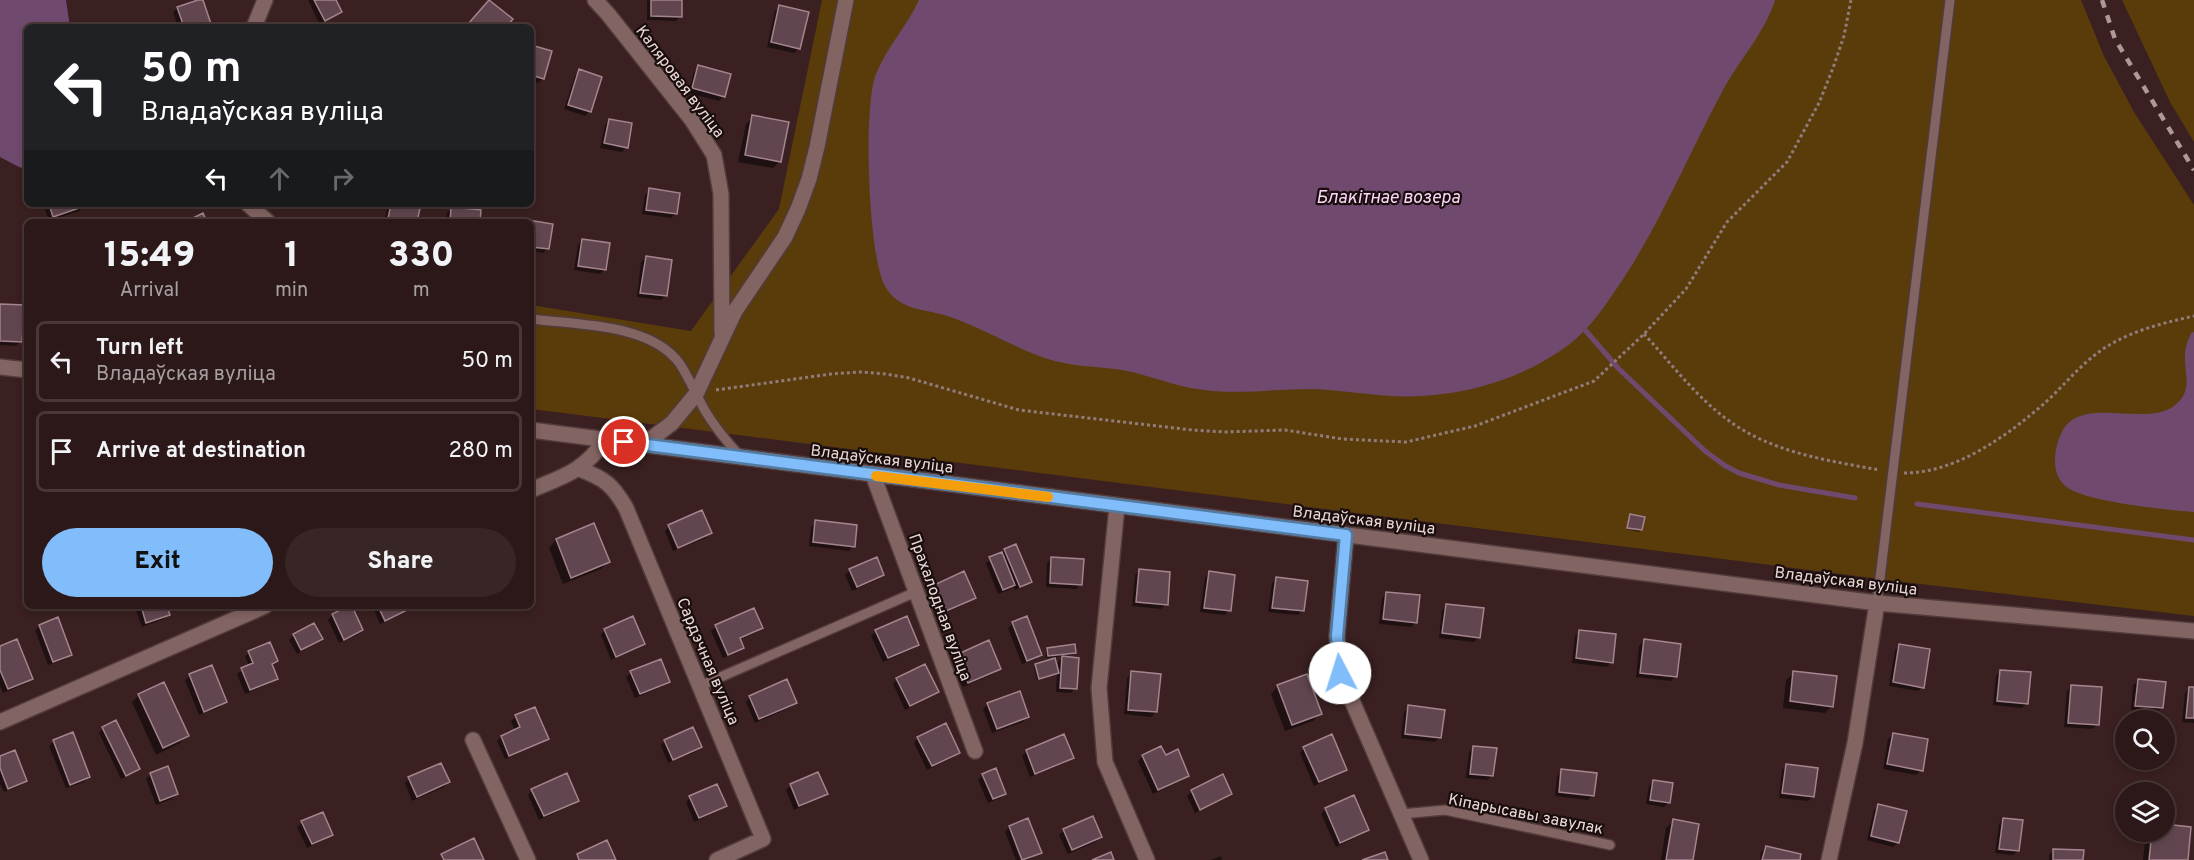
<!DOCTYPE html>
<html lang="en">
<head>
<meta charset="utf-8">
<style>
	:root { --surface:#2c1818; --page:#382525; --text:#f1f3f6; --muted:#a6a0a2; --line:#483737; --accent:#80bdfa }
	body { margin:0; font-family:Overpass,sans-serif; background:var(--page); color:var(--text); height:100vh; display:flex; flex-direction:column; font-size:22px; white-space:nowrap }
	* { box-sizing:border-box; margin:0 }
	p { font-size:20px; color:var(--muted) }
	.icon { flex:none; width:33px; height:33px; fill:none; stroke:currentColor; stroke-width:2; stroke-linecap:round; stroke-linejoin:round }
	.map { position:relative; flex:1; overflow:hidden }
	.details { position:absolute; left:24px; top:219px; width:510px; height:390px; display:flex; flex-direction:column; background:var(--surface); border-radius:9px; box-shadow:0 3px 9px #0003,0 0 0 2px var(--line) }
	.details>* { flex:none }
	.guide { position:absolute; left:24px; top:24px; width:510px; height:183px; border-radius:9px; box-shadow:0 3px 9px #0003,0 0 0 2px var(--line); background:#202124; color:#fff; overflow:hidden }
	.buttons { position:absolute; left:2115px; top:710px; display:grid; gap:12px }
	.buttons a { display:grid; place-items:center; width:60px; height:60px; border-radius:50%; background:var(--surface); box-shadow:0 3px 9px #0003,0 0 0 2px var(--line); font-size:30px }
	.pin { position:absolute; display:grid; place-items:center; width:51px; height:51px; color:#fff; margin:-26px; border:3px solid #fff; border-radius:50%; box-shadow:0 2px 6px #0007 }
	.me { position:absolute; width:66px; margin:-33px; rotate:355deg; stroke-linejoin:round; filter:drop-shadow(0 0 4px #0008) }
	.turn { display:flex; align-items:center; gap:21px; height:126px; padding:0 18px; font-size:27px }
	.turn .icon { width:78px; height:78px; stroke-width:2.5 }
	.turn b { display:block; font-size:42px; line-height:51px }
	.lanes { display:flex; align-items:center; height:57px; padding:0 18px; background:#0003; justify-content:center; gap:30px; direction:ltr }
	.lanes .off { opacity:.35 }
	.eta { display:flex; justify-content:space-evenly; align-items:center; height:102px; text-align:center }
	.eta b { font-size:36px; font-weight:800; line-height:42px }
	.action { display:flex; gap:12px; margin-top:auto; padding:12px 18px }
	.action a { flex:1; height:69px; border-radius:36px; background:var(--accent); color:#111; font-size:24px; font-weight:800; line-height:69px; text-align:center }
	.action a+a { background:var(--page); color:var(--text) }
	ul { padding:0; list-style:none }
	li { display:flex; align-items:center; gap:18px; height:81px; margin:0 12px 9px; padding:0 6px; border:3px solid var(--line); border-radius:9px }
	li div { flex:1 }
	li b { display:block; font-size:22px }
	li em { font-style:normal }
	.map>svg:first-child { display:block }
	.green { fill:#5a3c0b }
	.water { fill:#70496e }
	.shadow { fill:#0007 }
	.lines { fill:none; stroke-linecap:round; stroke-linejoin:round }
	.stream { stroke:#70496e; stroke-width:5 }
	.building { fill:#61464f; stroke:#a3848f; stroke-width:1.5 }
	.lane-casing { stroke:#513b3b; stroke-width:12 }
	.street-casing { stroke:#513b3b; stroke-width:18 }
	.path { stroke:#927c7b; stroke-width:3; stroke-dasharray:3 3; stroke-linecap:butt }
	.lane { stroke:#826462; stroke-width:9 }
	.street { stroke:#826462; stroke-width:15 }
	.rail { stroke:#ae9998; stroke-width:4.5; stroke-dasharray:8 8; stroke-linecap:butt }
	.route-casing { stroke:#537ba2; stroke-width:15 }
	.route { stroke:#80bdfa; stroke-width:10 }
	.slow { stroke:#f59e0b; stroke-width:10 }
	.labels { text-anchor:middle; stroke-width:4.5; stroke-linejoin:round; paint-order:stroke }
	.street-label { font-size:16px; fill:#ebd9d8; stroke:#190e0d }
	.water-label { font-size:18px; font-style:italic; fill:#fdd6fa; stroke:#190e0d }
</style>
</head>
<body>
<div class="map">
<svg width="2194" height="860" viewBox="0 0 2194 860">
	<rect width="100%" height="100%" fill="#3a2020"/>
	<path class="green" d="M822,0H2081L2104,56L2134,112L2194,205V616L1912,583L531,409V305L691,331L779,209Z
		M2122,0H2194V142L2170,102Z"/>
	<path class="water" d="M0,0H66L70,27H27V169L19,167L0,157Z
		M919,0H1775C1764,35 1738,61 1722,92C1687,157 1659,227 1617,288C1601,312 1585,335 1560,351C1511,384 1450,399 1391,396C1365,394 1338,390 1312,389C1271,389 1232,396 1191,388C1168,384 1146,374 1122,370C1097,366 1070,367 1045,358C1013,347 984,329 953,318C928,308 900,313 885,286C868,256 863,106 876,74C887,47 907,26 919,0Z
		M2194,332V512C2167,510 2089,502 2068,488C2059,482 2055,472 2055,461C2055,452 2057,442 2061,434C2078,393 2144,428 2174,406C2194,391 2184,374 2185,355C2185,347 2188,341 2191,333Z"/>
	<path class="shadow" d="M308,0H336L341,12L320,25Z
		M647,0H681L680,16L676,21L647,20Z
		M780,7L799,48L794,53L767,47L775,11Z
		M178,8L210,27H178L173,12Z
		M531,47L543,78L538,83L531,81Z
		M699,67L729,76L723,97L719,101L688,93L694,72Z
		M579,71L590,111L585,116L564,109L575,76Z
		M753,117L780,161L773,168L738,162L746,124Z
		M609,120L626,147L622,152L600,148L605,125Z
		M649,190L676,213L671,218L642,214L645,195Z
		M52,204H83L84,206L79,211L49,221L45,210Z
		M388,204H419L415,222H384Z
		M452,208L478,222H446L447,213Z
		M531,222L548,248L543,253L531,251Z
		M582,240L605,269L600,274L574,270L578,245Z
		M646,258L666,296L661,300L637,297L641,262Z
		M0,305L21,341L16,346L0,345Z
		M1630,516L1641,530L1639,532L1626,529Z
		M816,522L853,546L849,551L809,546L811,527Z
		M593,525L608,562L601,569L563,584L549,548L556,540Z
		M669,526L710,533L706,538L673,551L665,531Z
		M1005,550L1030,581L1025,586L1015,590L1013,586L1009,590L998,594L986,563Z
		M1052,559L1081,584L1076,589L1046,587L1047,563Z
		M850,570L883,575L878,579L852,591L845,575Z
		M1140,570L1166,604L1161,609L1132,606L1135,575Z
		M1209,573L1229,610L1225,615L1200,612L1205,578Z
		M1277,579L1302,611L1298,615L1268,612L1272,583Z
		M935,586L974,598L969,602L941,615L930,591Z
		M1387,593L1415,623L1411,627L1379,624L1382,598Z
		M137,606H165L168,615L164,619L142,627L135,607Z
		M350,606L362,630L357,635L339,643L328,620L332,615Z
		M372,606H406L407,609L403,613L380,624Z
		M1447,606L1479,637L1474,642L1439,638L1442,610Z
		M754,610L761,628L757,632L739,640L742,648L737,652L723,658L711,631L716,627Z
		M1013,623L1040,654L1036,659L1022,664L1008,628Z
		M40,626L71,654L66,659L48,665L35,630Z
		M605,630L644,643L639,648L611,660L601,635Z
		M876,631L917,644L913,649L883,662L871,636Z
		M1580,632L1611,662L1607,667L1572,663L1575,636Z
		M294,635L321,639L297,654L289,640Z
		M1644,641L1675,677L1671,681L1636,677L1639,646Z
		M1899,646L1922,687L1918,691L1889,686L1895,650Z
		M0,648L31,678L27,683L3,693L0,685Z
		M1048,649L1075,653L1073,655L1046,658V651Z
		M249,652L276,661L271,666L276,678L271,683L245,694L237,674L249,666L245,657Z
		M957,656L999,668L995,673L963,687L952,661Z
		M1062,658L1075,688L1071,693L1056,692L1057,674L1037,680L1034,667L1036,665L1057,671L1058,663Z
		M211,667L225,702L220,707L199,715L185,680L190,676Z
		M2001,671L2027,703L2022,708L1993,705L1996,676Z
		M631,673L668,681L663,686L635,698L626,677Z
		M1132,673L1156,712L1151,717L1124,714L1127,678Z
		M1794,673L1832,706L1825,713L1783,708L1786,680Z
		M897,679L937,692L932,696L905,710L893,684Z
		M2138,681L2162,708L2157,712L2131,710L2133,685Z
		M1278,686L1320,714L1313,721L1285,731L1271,694Z
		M2072,686L2097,725L2092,729L2064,727L2067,691Z
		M2189,689H2194V723L2182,722L2185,693Z
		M139,695L187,736L180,743L156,755L132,702Z
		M750,697L796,702L791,707L755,723L746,702Z
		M988,704L1027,717L1023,722L992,733L983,709Z
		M1409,707L1440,737L1435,742L1401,738L1404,712Z
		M516,717L547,738L542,743L505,759L497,741L501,737L515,731L511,721Z
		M103,728L138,769L134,773L121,779L99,733Z
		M1893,735L1921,770L1916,775L1883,769L1888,739Z
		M1063,736L1072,757L1067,762L1030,777L1022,756L1026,752Z
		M918,738L958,752L954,757L927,770L914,743Z
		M54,741L88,777L84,782L66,788L49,746Z
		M665,741L700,747L695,752L668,763L661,745Z
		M1474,747L1492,776L1487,780L1466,778L1469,752Z
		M1304,748L1345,770L1340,774L1314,786L1300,753Z
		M1143,756L1165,757L1188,776L1183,780L1153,794L1138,761Z
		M0,758L25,781L21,785L4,792L0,784Z
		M1787,765L1813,797L1808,801L1779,798L1782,770Z
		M1562,771L1593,795L1588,800L1555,796L1557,776Z
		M151,774L177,794L172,799L156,805L146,779Z
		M817,774L826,793L821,798L794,810L786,790L791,786Z
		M983,775L1005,793L1000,798L988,803L978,780Z
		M1222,776L1231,793L1226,798L1195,813L1187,796L1191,792Z
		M409,779L448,782L444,787L412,801L405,783Z
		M1653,782L1669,802L1664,807L1646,804L1649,786Z
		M532,790L577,800L573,805L539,820L528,795Z
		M690,798L725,806L720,810L694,822L686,802Z
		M1879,806L1898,842L1893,847L1867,840L1874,810Z
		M1326,809L1368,830L1363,834L1336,847L1321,814Z
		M2003,819L2018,851L2013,855L1995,853L1999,824Z
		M1027,820L1040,853L1028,860H1016L1005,832L1009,827Z
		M1673,821L1692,860H1661L1666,828Z
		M302,823L331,834L326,839L307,848L297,827Z
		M1064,830L1100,837L1096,842L1068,854L1059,835Z
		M2164,831L2186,860H2143L2146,832Z
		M1766,848L1798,860H1760L1761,852Z
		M2054,850L2082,860H2049V855Z
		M1221,856L1222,860H1211Z"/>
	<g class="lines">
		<path class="stream" d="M1586,331L1618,368L1705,451L1724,465L1739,473L1779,485L1855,498
			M1917,504L2194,540"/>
	</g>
	<path class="building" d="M198,0H203L212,27H184L177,7Z
		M314,0H336L342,12L325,21Z
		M489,0L513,19L506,27H471L468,24Z
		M651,0H682V17L651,16Z
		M779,5L809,12L800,49L771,42Z
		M531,45L552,51L544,79L531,75Z
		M698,65L731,74L725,97L692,88Z
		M579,69L602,77L591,112L568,105Z
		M752,115L789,122L781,162L745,155Z
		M609,119L632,123L628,148L604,143Z
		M649,188L680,193L677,214L646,210Z
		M49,204H84L85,206L53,217Z
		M391,204H421L417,222L388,218Z
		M451,207L481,210L480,222H450Z
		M203,213L207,222H185Z
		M522,219L553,224L549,249L531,247V222H522Z
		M582,239L610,243L606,270L578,266Z
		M646,256L672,260L667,296L640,293Z
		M0,304L25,305L22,342L0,341Z
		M702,510L712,533L678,548L668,525Z
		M1630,514L1645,517L1642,530L1627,528Z
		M815,520L857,525L855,547L813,542Z
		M594,523L610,562L571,578L556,539Z
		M1016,544L1032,582L1020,587L1004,549Z
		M1002,552L1015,585L1003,590L989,557Z
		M877,557L884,575L857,587L849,569Z
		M1051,557L1084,559L1082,585L1050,583Z
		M1139,569L1170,572L1168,605L1136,602Z
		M964,571L976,598L946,611L934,585Z
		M1209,571L1235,575L1231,611L1204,608Z
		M1276,577L1308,581L1304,611L1272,608Z
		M1386,592L1420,595L1417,623L1383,619Z
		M1446,604L1484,608L1480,638L1442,633Z
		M141,606H167L170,615L146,623Z
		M348,606H352L363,630L344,640L332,614Z
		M378,606H408L409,609L385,621Z
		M754,608L763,628L740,638L744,648L728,655L715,625Z
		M633,616L645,644L616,657L604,629Z
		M907,616L919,645L888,658L875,630Z
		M1027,616L1042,655L1027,661L1012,622Z
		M58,617L72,655L53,662L39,625Z
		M314,623L323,639L301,650L293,634Z
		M1579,630L1616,634L1613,663L1576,658Z
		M17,639L33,679L8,689L0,670V646Z
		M1644,639L1681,644L1677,677L1640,673Z
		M989,640L1001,669L968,683L956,655Z
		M270,642L278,661L272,664L278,679L250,690L241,668L253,663L248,651Z
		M1075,644L1076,653L1048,656L1047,648Z
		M1899,644L1930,649L1924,688L1893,682Z
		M1062,656L1079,658L1077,689L1060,688Z
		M1055,658L1059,673L1039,679L1035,664Z
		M661,659L670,682L640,694L630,671Z
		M925,664L939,692L910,706L896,678Z
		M212,665L227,702L204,712L189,674Z
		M2000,670L2031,672L2028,704L1997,701Z
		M1131,671L1161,674L1157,712L1128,710Z
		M1793,671L1837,676L1833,707L1790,701Z
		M1307,674L1322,714L1292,725L1277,685Z
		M787,679L797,703L759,719L749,696Z
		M2138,679L2166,682L2163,708L2135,706Z
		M164,682L189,736L163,748L138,694Z
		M2071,685L2102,687L2099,725L2068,723Z
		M2189,687H2194V718H2186Z
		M1020,691L1029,717L997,729L987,703Z
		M1408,705L1445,710L1441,738L1405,734Z
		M535,707L549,739L509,756L501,736L520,727L515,715Z
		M116,720L140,769L126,776L102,727Z
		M946,723L960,753L932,766L917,737Z
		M693,727L702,747L673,760L664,740Z
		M73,732L90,777L70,785L53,740Z
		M1893,733L1928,739L1923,771L1887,764Z
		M1064,734L1074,758L1035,774L1026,750Z
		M1332,734L1347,770L1319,782L1303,747Z
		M1161,746L1166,755L1178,749L1189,776L1158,790L1142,755Z
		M1473,746L1497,748L1493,776L1470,774Z
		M15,750L27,781L8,789L0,768V756Z
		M441,763L450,782L417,797L408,777Z
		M1786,764L1818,768L1814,797L1782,793Z
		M168,766L178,794L160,801L150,773Z
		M996,768L1006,794L993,799L982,774Z
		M1561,769L1597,773L1594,796L1559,792Z
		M818,772L828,794L799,806L790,784Z
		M567,773L579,801L544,816L531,789Z
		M1223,774L1232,794L1200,810L1191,790Z
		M1653,780L1673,783L1670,803L1650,800Z
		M717,784L727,806L699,818L689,796Z
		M1354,795L1369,830L1340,843L1325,808Z
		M1878,804L1907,811L1899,843L1871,836Z
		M323,812L333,835L312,844L301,821Z
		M1093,816L1102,837L1072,850L1063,829Z
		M1028,818L1042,853L1022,860L1009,826Z
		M2003,818L2023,820L2019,851L1999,849Z
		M1673,819L1699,824L1693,860H1666Z
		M2164,824L2191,827L2188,860H2149L2152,831H2164Z
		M474,838L484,860H444L441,854Z
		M607,840L616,860H579L577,854Z
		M1766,846L1801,854L1800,860H1762Z
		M2053,849L2084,850L2083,860H2053Z
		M1111,852L1114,860H1092Z
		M1385,852L1388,860H1362Z"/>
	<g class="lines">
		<defs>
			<path id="lane" d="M531,319C577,325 651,323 680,364C689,378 696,394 704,409C714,426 726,441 740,456
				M1877,603L1950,0
				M700,686L918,591
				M1401,814L1445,810L1610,845"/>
			<path id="street" d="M595,0L608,14L692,120L714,155L721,194L722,333
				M254,27L265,0
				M248,204L268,222
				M0,367L27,370
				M531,430L1877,603L2194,631
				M643,445L672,423L696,394L735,311L785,237L798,209L809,179L817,147L846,0
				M579,469C604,478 613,485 626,508L763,839L717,860
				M873,475L975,751
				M531,490C564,476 584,471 605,440
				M1117,506L1099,688L1105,762L1147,860
				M1346,535L1337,636L1340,673L1421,860
				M0,722L265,606
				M473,740L528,860
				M1829,860L1855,743L1877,603"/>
		</defs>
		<use href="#lane" class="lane-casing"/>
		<use href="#street" class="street-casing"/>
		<path class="path" d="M1644,334C1671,363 1696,397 1728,420C1770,452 1829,461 1880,470
			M716,390L831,374L860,372L886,374L909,378L1019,410L1192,430L1225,432L1285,430L1342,439L1406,442L1475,426L1594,381L1644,334L1686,289L1727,222L1787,162L1819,103L1833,68L1844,36L1851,0
			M1904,473C1957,473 2008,435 2046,402C2063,386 2078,368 2096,354C2125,332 2159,324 2194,316"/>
		<use href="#lane" class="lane"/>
		<use href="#street" class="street"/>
		<path class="rail" d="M2102,0L2115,39L2194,170"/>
	</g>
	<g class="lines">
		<defs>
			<path id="route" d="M624,442L1346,535L1337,636L1340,673"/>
		</defs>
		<use href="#route" class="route-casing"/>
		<use href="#route" class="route"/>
		<path class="slow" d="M876,476L1048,497"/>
	</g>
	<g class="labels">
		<g class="street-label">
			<text transform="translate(681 81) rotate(53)" y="6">Каляровая вуліца</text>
			<text transform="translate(882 458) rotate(7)" y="6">Владаўская вуліца</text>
			<text transform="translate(1364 519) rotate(7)" y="6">Владаўская вуліца</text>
			<text transform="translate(1846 580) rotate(7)" y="6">Владаўская вуліца</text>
			<text transform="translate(941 607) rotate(70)" y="6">Прахалодная вуліца</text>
			<text transform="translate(709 661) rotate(67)" y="6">Сардэчная вуліца</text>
			<text transform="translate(1526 813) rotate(11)" y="6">Кіпарысавы завулак</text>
		</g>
		<g class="water-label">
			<text x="1388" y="203">Блакітнае возера</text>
		</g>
	</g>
</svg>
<div class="buttons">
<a><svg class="icon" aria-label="search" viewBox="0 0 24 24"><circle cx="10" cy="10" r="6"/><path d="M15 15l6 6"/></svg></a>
<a><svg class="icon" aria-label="layers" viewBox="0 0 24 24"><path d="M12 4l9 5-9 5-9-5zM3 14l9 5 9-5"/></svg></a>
</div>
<div class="pin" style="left:624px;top:442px;background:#d93025"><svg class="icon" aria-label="arrive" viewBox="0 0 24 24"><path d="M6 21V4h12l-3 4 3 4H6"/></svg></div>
<svg class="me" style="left:1340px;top:673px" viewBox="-20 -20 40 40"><circle r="19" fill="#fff"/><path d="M0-13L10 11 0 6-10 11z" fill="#80bdfa"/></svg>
<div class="guide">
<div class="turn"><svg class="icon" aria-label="left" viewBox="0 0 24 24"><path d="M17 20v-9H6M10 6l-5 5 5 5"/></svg><div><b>50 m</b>Владаўская вуліца</div></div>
<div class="lanes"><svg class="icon" aria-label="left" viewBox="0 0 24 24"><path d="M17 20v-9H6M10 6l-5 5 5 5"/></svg><svg class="icon off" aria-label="ahead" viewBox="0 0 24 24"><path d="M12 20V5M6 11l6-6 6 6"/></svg><svg class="icon off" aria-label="right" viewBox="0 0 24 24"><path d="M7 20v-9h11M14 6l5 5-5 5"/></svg></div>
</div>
<section class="details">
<div class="eta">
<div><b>15:49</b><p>Arrival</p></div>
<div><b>1</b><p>min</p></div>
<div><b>330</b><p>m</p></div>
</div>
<ul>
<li><svg class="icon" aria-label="left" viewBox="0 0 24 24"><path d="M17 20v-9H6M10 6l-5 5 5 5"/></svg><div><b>Turn left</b><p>Владаўская вуліца</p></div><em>50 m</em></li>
<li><svg class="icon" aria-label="arrive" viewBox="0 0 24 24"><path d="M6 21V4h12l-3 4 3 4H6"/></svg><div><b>Arrive at destination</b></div><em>280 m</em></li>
</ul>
<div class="action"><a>Exit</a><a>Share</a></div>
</section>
</div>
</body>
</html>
